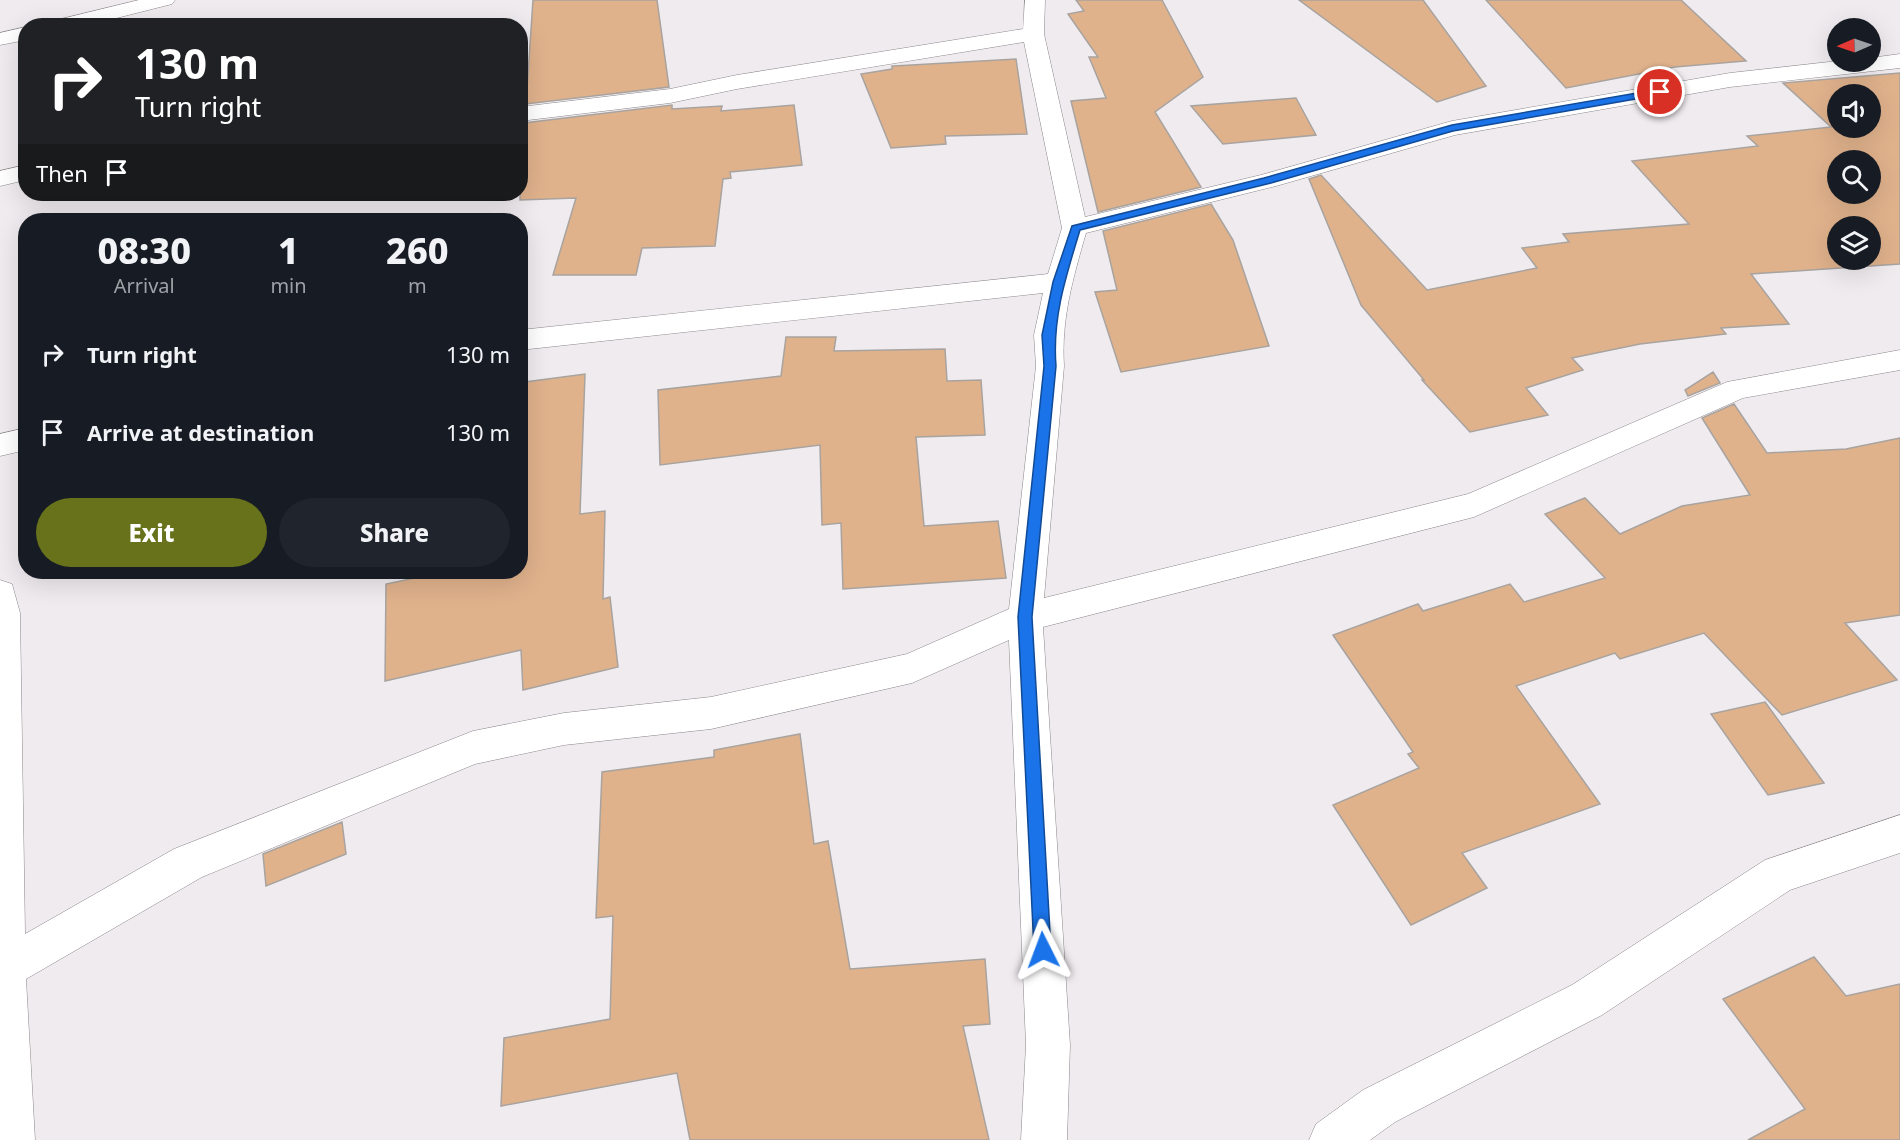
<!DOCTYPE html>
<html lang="en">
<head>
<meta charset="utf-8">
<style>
	:root { --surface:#171b24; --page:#20242c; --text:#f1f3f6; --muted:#9ea1a6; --accent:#67721b }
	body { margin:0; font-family:"Noto Sans",sans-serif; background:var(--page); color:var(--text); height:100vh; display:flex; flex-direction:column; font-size:22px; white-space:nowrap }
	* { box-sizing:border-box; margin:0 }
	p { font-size:20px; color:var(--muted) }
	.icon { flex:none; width:33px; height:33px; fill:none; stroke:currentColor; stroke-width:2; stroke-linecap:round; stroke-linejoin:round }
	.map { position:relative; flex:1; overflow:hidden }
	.side { position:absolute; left:18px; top:213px; width:510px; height:366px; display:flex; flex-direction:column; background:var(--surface); border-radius:24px; box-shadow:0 6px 24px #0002 }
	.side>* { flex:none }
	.top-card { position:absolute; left:18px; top:18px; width:510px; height:183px; border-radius:24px; box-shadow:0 6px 24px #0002; background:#202124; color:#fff; overflow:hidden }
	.needle { width:39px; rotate:268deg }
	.buttons { position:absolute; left:1827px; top:18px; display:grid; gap:12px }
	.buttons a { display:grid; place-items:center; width:54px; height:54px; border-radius:50%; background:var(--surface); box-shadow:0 6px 24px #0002; font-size:30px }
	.pin { position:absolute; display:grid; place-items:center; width:51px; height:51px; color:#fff; margin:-26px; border:3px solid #fff; border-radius:50%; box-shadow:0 2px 6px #0007 }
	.me { position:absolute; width:66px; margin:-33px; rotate:357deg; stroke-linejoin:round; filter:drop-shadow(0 0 4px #0008) }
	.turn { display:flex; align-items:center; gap:21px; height:126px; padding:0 18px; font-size:27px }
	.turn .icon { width:78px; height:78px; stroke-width:2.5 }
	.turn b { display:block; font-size:42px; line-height:51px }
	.then { display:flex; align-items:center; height:57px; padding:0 18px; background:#0003; gap:12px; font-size:22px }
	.eta { display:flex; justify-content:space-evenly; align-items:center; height:102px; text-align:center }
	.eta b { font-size:36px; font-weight:800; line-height:42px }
	.cta { display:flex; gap:12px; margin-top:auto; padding:12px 18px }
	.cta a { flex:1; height:69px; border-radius:36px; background:var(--accent); color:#fff; font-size:24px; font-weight:800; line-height:69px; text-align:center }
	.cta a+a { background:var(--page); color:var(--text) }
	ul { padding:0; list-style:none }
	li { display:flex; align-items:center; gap:18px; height:78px; padding:0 18px }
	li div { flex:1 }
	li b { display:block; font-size:22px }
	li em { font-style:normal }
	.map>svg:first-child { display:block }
	.building { fill:#e0b28c; stroke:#a8a39f; stroke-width:1.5; fill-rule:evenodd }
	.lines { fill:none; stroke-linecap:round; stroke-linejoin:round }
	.minor-casing { stroke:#8a868a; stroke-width:1 }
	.minor { fill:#fff; fill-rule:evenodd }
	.route { fill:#1a73e8; stroke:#114b97; stroke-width:1.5 }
</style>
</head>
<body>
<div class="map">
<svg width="1900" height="1140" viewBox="0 0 1900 1140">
	<rect width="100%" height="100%" fill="#f0ebef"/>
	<path class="building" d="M533,0H657L669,87L526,104Z
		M1076,0H1162L1203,77L1155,112L1201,187L1098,212L1071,101L1106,98L1089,57H1098L1068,14L1084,11Z
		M1299,0H1423L1486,86L1437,102Z
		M1486,0H1681L1746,61L1675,67L1566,88Z
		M1016,59L1027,134L945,136L946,144L891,148L861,74L892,69V66H894Z
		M1900,73V264L1751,274L1789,324L1721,328L1726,334L1640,344L1572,358L1583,370L1526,388L1548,415L1470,432L1422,380H1424L1361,305L1309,179L1321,175L1427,290L1537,268L1522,248L1569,242L1563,234L1689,224L1632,161L1758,146L1747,136L1831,127L1783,83ZM1838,94H1870V128H1838ZM1838,160H1870V194H1838ZM1838,226H1870V260H1838Z
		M1296,98L1316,135L1223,144L1191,106Z
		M672,105V109L722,106L721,111L794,105L802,165L730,172L731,178L723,179L715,246L642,248L636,275H553L576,198L520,200V139H523L524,123Z
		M1211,204L1233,240L1269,346L1121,372L1095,292L1117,290L1103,231Z
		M786,337H836L834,351L945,349L947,381L981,380L985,435L916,437L924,526L998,521L1006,578L843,589L841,523L822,525L820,445L660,465L658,390L781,376Z
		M1713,372L1720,383L1688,396L1685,390Z
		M585,374L580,514L605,511L603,599L610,597L618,667L523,690L521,650L385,681L386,584L443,572H520V406L523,405L525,382Z
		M1734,404L1767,453L1846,449L1900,438V615L1845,623L1897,680L1782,715L1704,633L1620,659L1615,653L1516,686L1600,804L1462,853L1487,888L1411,925L1333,805L1419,768L1408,754L1413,752L1333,635L1418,604L1423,611L1510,584L1524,602L1605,578L1545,514L1585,498L1620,534L1682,506L1750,495L1702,418Z
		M1765,702L1824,783L1768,795L1711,714Z
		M800,734L814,844L828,841L850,969L985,959L990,1024L963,1026L989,1140H690L677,1073L501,1106L504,1038L610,1019L613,916L596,918L602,772L714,757V750Z
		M342,822L346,854L266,886L263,854Z
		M1814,957L1846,996L1900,984V1140H1748L1805,1109L1723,999Z"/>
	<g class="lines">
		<defs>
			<path id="minor" d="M139,0H175L172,4L85,26H46L49,22Z
				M1025,0H1045L1044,34L1085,217L1261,175L1452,121L1730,73L1838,61L1870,62V58L1900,54V68L1730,87L1455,135L1276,186L1086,233C1073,278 1061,319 1064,366L1044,598L1468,494L1727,382L1900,350V370L1743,398L1474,517L1043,627L1070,1045L1067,1140H1021L1026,1045L1009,640L912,683L711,729L564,745L475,764L202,877L26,979L35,1140H0V580L12,584L20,613L25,934L174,849L473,731L564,713L711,697L907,654L1009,609L1036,366L1034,335L1043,293L520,350V330L1048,274L1062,228L1024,42L737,89L670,103L520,121V107L670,89L737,75L1023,29Z
				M26,27V40L0,45V33Z
				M26,165V180L0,186V171Z
				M26,428V450L0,456V434Z
				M1900,815V853L1790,890L1602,1015L1395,1122L1370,1140H1309L1316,1124L1363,1090L1572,985L1765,860Z"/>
		</defs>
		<use href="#minor" class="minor-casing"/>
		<use href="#minor" class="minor"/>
	</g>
	<path class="route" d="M1660,89L1665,92L1664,94L1453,131L1271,183L1080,230C1066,276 1052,318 1056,366L1032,617L1051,950L1049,956L1043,958L1037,956L1034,950L1018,617L1044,366L1042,335L1053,282L1072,226L1264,178L1452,125Z"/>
</svg>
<div class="buttons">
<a><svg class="needle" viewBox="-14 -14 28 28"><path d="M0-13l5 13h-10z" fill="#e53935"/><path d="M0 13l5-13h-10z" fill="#9ea1a6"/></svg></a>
<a><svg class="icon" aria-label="sound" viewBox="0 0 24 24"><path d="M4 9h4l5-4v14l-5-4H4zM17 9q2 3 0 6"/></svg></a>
<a><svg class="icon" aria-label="search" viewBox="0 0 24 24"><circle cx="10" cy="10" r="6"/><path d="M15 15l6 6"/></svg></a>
<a><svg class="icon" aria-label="layers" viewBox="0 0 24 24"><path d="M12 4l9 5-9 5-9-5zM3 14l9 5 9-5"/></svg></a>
</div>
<div class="pin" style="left:1660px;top:92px;background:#d93025"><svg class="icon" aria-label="arrive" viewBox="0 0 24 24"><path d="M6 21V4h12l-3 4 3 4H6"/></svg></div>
<svg class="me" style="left:1043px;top:950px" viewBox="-20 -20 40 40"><path d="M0-17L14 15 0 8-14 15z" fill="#1a73e8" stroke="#fff" stroke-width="4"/></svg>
<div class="top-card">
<div class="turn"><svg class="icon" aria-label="right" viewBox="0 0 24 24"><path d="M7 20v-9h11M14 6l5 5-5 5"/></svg><div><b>130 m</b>Turn right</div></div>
<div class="then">Then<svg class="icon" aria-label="arrive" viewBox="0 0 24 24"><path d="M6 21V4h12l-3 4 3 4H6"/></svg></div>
</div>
<section class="side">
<div class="eta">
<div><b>08:30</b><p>Arrival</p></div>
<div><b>1</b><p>min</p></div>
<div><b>260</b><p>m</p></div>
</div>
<ul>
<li><svg class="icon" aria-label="right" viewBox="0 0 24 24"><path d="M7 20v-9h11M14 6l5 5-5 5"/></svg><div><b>Turn right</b></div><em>130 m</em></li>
<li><svg class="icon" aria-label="arrive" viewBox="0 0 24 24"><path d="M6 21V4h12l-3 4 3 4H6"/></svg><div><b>Arrive at destination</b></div><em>130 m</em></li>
</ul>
<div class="cta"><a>Exit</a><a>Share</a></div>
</section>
</div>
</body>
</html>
